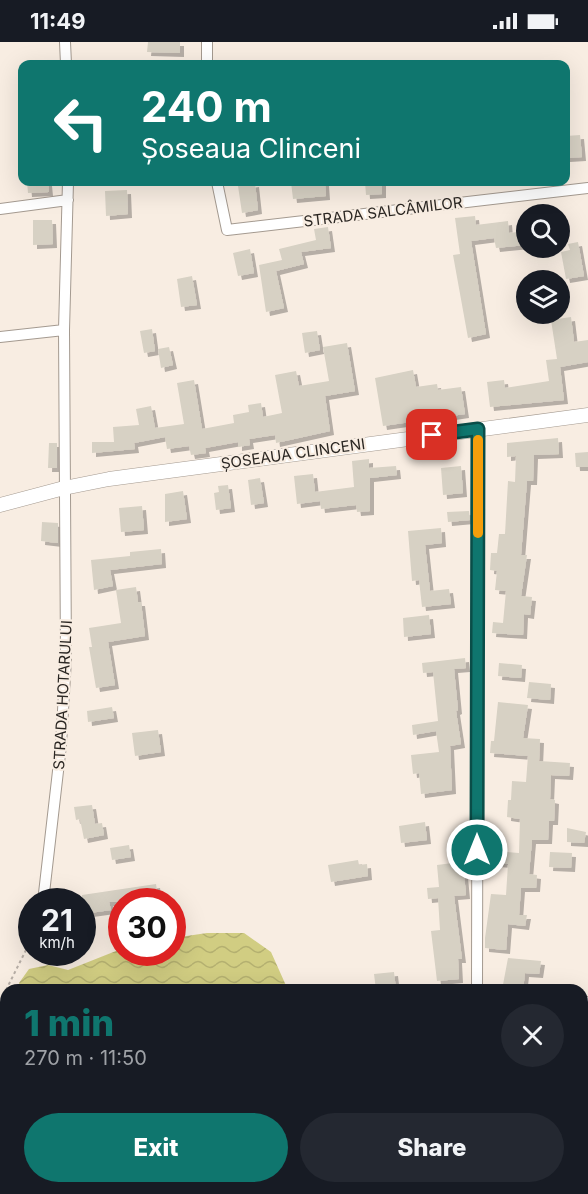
<!DOCTYPE html>
<html lang="en">
<head>
<meta charset="utf-8">
<style>
	:root { --surface:#171b24; --page:#242831; --text:#f1f3f6; --muted:#9ea1a6; --accent:#0f766e }
	body { margin:0; font-family:Inter,sans-serif; background:var(--page); color:var(--text); height:100vh; display:flex; flex-direction:column; font-size:22px; white-space:nowrap }
	* { box-sizing:border-box; margin:0 }
	p { font-size:20px; color:var(--muted) }
	.icon { flex:none; width:33px; height:33px; fill:none; stroke:currentColor; stroke-width:2; stroke-linecap:round; stroke-linejoin:round }
	.map { position:relative; flex:1; overflow:hidden }
	.details { position:absolute; left:0px; top:942px; width:588px; height:210px; display:flex; flex-direction:column; background:var(--surface); border-radius:18px 18px 0 0; box-shadow:0 6px 24px #0002 }
	.details>* { flex:none }
	.hud { position:absolute; left:18px; top:18px; width:552px; height:126px; border-radius:12px; box-shadow:0 6px 24px #0002; background:#0f766e; color:#fff; overflow:hidden }
	.buttons { position:absolute; left:516px; top:162px; display:grid; gap:12px }
	.buttons a { display:grid; place-items:center; width:54px; height:54px; border-radius:50%; background:var(--surface); box-shadow:0 6px 24px #0002; font-size:30px }
	.speed { position:absolute; left:18px; top:846px; display:flex; gap:12px; font-size:30px; font-weight:700; text-align:center }
	.speed>* { display:grid; place-content:center; width:78px; height:78px; border-radius:50%; background:var(--surface); box-shadow:0 6px 24px #0002; line-height:1 }
	.speed small { font-size:15px; font-weight:400 }
	.speed .limit { border:9px solid #d22; background:#fff; color:#111 }
	.pin { position:absolute; display:grid; place-items:center; width:51px; height:51px; color:#fff; margin:-26px; border-radius:12px; box-shadow:0 3px 9px #0006 }
	.me { position:absolute; width:66px; margin:-33px; rotate:0deg; stroke-linejoin:round; filter:drop-shadow(0 0 4px #0008) }
	.turn { display:flex; align-items:center; gap:21px; height:126px; padding:0 24px; font-size:27px }
	.turn .icon { width:78px; height:78px; stroke-width:2.5 }
	.turn b { display:block; font-size:42px; line-height:51px }
	.round { display:grid; place-items:center; flex:none; width:63px; height:63px; border-radius:32px; background:var(--page) }
	.head { display:flex; align-items:center; justify-content:space-between; height:102px; padding:0 24px }
	h1 { font-size:36px; font-weight:800; line-height:45px; color:var(--accent) }
	.primary-button { display:flex; gap:12px; margin-top:auto; padding:12px 24px }
	.primary-button a { flex:1; height:69px; border-radius:36px; background:var(--accent); color:#fff; font-size:24px; font-weight:800; line-height:69px; text-align:center }
	.primary-button a+a { background:var(--page); color:var(--text) }
	.status { display:flex; justify-content:space-between; align-items:center; height:42px; padding:0 30px; background:var(--surface); direction:ltr }
	.status svg { height:16px; fill:currentColor }
	.map>svg:first-child { display:block }
	.water { fill:url(#water-waves) }
	.building { fill:#d7d1c4; filter:url(#shadow) }
	.lines { fill:none; stroke-linecap:round; stroke-linejoin:round }
	.minor-casing { stroke:#a49a90; stroke-width:12 }
	.secondary-casing { stroke:#a49a90; stroke-width:15 }
	.path { stroke:#b7aea6; stroke-width:2; stroke-dasharray:3 3; stroke-linecap:butt }
	.minor { stroke:#fff; stroke-width:10 }
	.secondary { stroke:#fff; stroke-width:14 }
	.route-casing { stroke:#0a4d48; stroke-width:15 }
	.route { stroke:#0f766e; stroke-width:10 }
	.slow { stroke:#f59e0b; stroke-width:10 }
	.labels { text-anchor:middle; stroke-width:4.5; stroke-linejoin:round; paint-order:stroke }
	.street-label { font-size:15px; fill:#2b2723; stroke:#f8ede2 }
</style>
</head>
<body>
<div class="status"><b>11:49</b><svg viewBox="0 0 49 12"><path d="M0 12V9h3v3zM5 12V6h3v6zM10 12V3h3v9zM15 12V0h3v12zM26 1h20v11H26zM47 4h2v5h-2z"/></svg></div>
<div class="map">
<svg width="588" height="1152" viewBox="0 0 588 1152">
	<defs>
		<pattern id="water-waves" width="16" height="10" patternUnits="userSpaceOnUse" patternTransform="scale(1.5)"><rect width="16" height="10" fill="#d1cd82"/><path d="M0 5q4-4 8 0t8 0" fill="none" stroke="#b4b070"/></pattern>
		<filter id="shadow"><feDropShadow dx="4" dy="4" stdDeviation="0" flood-color="#0004"/></filter>
	</defs>
	<rect width="100%" height="100%" fill="#f8ede2"/>
	<path class="water" d="M207,891H244L271,910L288,948H21L19,941L29,927L48,923L68,928L121,907L122,910H172L173,896Z
		M45,1146H351L350,1152H45Z"/>
	<path class="building" d="M148,0H180V11L147,10Z
		M580,93L582,115L566,116V94Z
		M27,140H48L49,150L28,151Z
		M291,140H325L326,154L293,157Z
		M365,140H382V152L366,153Z
		M255,141L258,168L242,171L238,144Z
		M127,148L128,172L106,174L105,149Z
		M475,174L476,183L508,179L509,191L526,189V203L496,206L494,196L471,199L486,292L468,296L453,213L460,212L455,176Z
		M33,178H52L53,202L33,203Z
		M328,185L331,206L301,210L304,222L276,229L284,266L266,270L259,223L282,218L279,207L316,198L314,187Z
		M578,200L584,234L566,237L561,210L570,208L568,202Z
		M250,207L254,231L238,234L233,211Z
		M192,234L197,263L181,265L177,237Z
		M571,275L574,300L588,298V320L560,325L564,358L490,365L487,340L504,338L505,346L549,339L546,318L557,317L551,278Z
		M152,287L155,309L144,311L140,289Z
		M317,289L320,308L305,311L302,291Z
		M347,301L355,349L325,354L330,389L276,401L275,393L249,397L250,403L238,405V400L205,406L206,411L191,413L189,404L167,407L165,395L134,401L135,407L92,411V400H114L113,385L139,383L136,367L151,364L155,386L184,382L177,341L194,338L202,387L234,381L233,373L249,370L248,363L261,361L263,375L282,371L275,333L296,329L299,344L329,339L323,305Z
		M169,305L173,323L161,326L158,307Z
		M413,328L416,345L437,342L438,348L461,345L465,372L383,384L375,336Z
		M558,396L559,412L534,413L533,439H527L521,513H527L521,554L532,555L530,573L524,572L523,593L492,591L493,580L503,581L506,549L495,548L497,529L490,528L491,511H497L499,492H505L508,439L515,440L516,414L507,415V401Z
		M49,401H57V426H48Z
		M588,410V425H576L575,411Z
		M369,417V426L396,424L397,433L370,436V469L357,470L356,463L321,467L320,459L297,462L294,434L313,432L315,450L354,445L352,419Z
		M461,424L463,451L443,453L441,426Z
		M260,436L264,461L251,463L248,438Z
		M228,443L231,466L216,468L214,451L219,450L218,444Z
		M183,449L187,477L165,480V452Z
		M142,464L144,488L121,490L119,466Z
		M469,469L470,478L448,480L447,470Z
		M42,480L58,481V501L41,499Z
		M441,486L442,501L425,503L430,549L449,547L451,562L422,565L419,538L412,539L408,489Z
		M161,507L162,522L110,528L113,544L94,548L91,518L130,514V510Z
		M136,545L138,560H141L145,594L108,600L115,643L96,646L89,605H92L89,586L121,581L116,548Z
		M429,573L431,592L404,595L403,576Z
		M465,616L466,626L454,627L458,668L456,669L461,702L450,704L452,748L421,752L419,731L413,732L411,713L439,710L436,689L413,693L412,683L438,679L433,630L423,631L422,621Z
		M499,621L522,623L521,636L498,634Z
		M529,640L551,642L550,658L527,656Z
		M498,660L528,663L523,696L540,697L539,719L570,721L569,734L551,733L550,757L555,758L554,779H549L548,798H532L529,832L537,833L536,846H521L519,873H527L525,884L508,882L506,908L485,906V896L491,852L506,853L508,822L495,821V809L519,811L520,777L507,775L508,758H511L512,739L526,740L528,714L490,711L491,699H494Z
		M112,665L114,676L88,680L87,669Z
		M158,688L161,710L135,714L132,691Z
		M92,763L95,782L102,781L104,793L84,797L80,777L76,778L74,765Z
		M425,780L427,798L401,801L399,784Z
		M567,786L586,790L584,801L567,800Z
		M129,803L131,815L112,818L110,806Z
		M550,810L572,811L571,826L549,825Z
		M358,818L359,823L367,822L368,834L331,840L328,823Z
		M468,819L469,832H464L466,853L454,854L462,917H458L459,937L437,939L431,889L440,888L438,856L428,857L427,846L439,845L437,823Z
		M156,842L159,860H109L111,868L82,872V853Z
		M508,916L541,919L539,932L525,931L523,948H502Z
		M394,930L396,948H376L374,932Z"/>
	<g class="lines">
		<defs>
			<path id="minor" d="M65,0L66,22
				M207,22V0
				M217,140L227,188L588,146
				M0,167L68,158
				M0,295L64,288
				M43,860L61,703L66,617L64,288L68,140
				M477,948L478,387
				M582,960H588
				M582,1055L588,1056
				M470,1152L471,1146"/>
			<path id="secondary" d="M0,463L64,446L109,437L588,373"/>
		</defs>
		<use href="#minor" class="minor-casing"/>
		<use href="#secondary" class="secondary-casing"/>
		<path class="path" d="M6,948L32,896
			M0,981L6,950"/>
		<use href="#minor" class="minor"/>
		<use href="#secondary" class="secondary"/>
	</g>
	<g class="lines">
		<defs>
			<path id="route" d="M432,393L478,387L477,808"/>
		</defs>
		<use href="#route" class="route-casing"/>
		<use href="#route" class="route"/>
		<path class="slow" d="M478,491V398"/>
	</g>
	<g class="labels">
		<g class="street-label">
			<text transform="translate(383 170) rotate(-7)" y="5">STRADA SALCÂMILOR</text>
			<text transform="translate(293 412) rotate(-8)" y="5">ȘOSEAUA CLINCENI</text>
			<text transform="translate(63 653) rotate(-87)" y="5">STRADA HOTARULUI</text>
		</g>
	</g>
</svg>
<div class="buttons">
<a><svg class="icon" aria-label="search" viewBox="0 0 24 24"><circle cx="10" cy="10" r="6"/><path d="M15 15l6 6"/></svg></a>
<a><svg class="icon" aria-label="layers" viewBox="0 0 24 24"><path d="M12 4l9 5-9 5-9-5zM3 14l9 5 9-5"/></svg></a>
</div>
<div class="speed"><div>21<small>km/h</small></div><div class="limit">30</div></div>
<div class="pin" style="left:432px;top:393px;background:#d93025"><svg class="icon" aria-label="arrive" viewBox="0 0 24 24"><path d="M6 21V4h12l-3 4 3 4H6"/></svg></div>
<svg class="me" style="left:477px;top:808px" viewBox="-20 -20 40 40"><circle r="17" fill="#0f766e" stroke="#fff" stroke-width="3"/><path d="M0-11L8 9 0 5-8 9z" fill="#fff"/></svg>
<div class="hud">
<div class="turn"><svg class="icon" aria-label="left" viewBox="0 0 24 24"><path d="M17 20v-9H6M10 6l-5 5 5 5"/></svg><div><b>240 m</b>Șoseaua Clinceni</div></div>
</div>
<section class="details">
<div class="head"><div><h1>1 min</h1><p>270 m · 11:50</p></div><a class="round"><svg class="icon" aria-label="close" viewBox="0 0 24 24"><path d="M6 6l12 12M18 6L6 18"/></svg></a></div>
<div class="primary-button"><a>Exit</a><a>Share</a></div>
</section>
</div>
</body>
</html>
